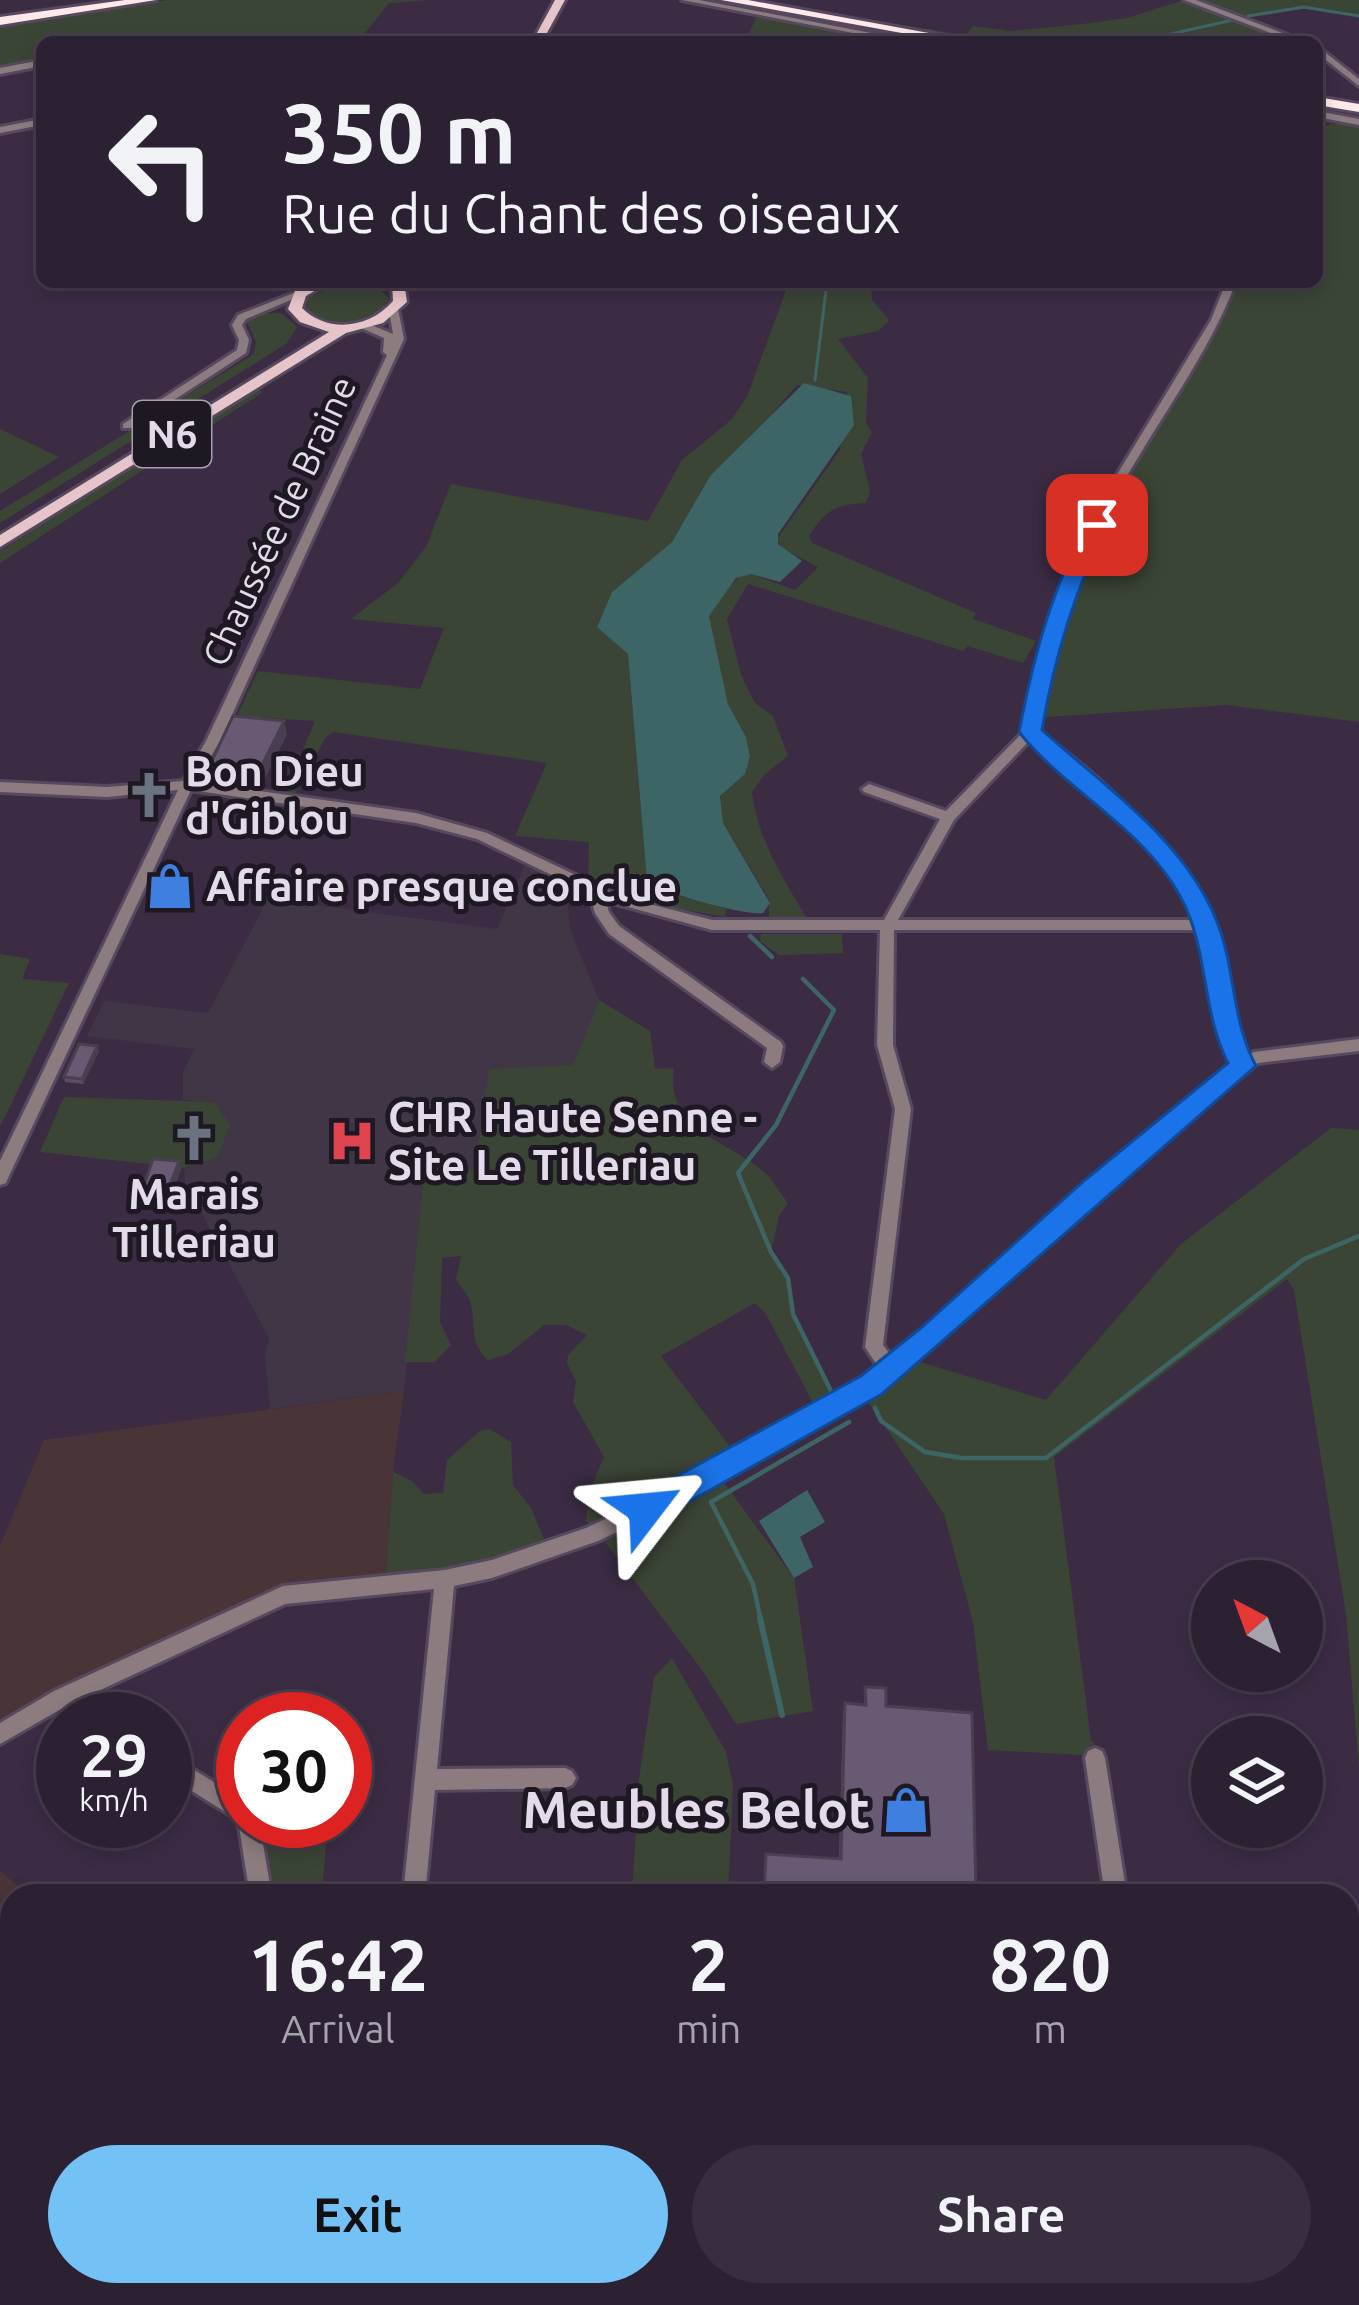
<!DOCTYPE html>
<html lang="en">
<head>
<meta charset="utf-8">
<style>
	:root { --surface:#2c2133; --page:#382e3f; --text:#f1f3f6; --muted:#a6a3ac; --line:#483e4e; --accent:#73c1f5 }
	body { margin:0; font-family:Ubuntu,sans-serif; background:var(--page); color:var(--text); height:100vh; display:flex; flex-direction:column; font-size:45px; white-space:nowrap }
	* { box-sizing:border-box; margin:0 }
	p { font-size:39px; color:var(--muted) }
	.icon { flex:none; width:66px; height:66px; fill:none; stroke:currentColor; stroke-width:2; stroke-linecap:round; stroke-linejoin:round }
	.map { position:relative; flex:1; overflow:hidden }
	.panel { position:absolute; left:0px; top:1884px; width:1359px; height:423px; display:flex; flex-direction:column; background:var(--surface); border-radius:36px 36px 0 0; box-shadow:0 6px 18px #0003,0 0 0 3px var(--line) }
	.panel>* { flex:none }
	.banner { position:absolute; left:36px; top:36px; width:1287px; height:252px; border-radius:18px; box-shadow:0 6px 18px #0003,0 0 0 3px var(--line); background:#2c2133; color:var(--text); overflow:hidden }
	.needle { width:78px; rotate:319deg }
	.controls { position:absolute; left:1191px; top:1560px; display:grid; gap:24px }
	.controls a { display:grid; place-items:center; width:132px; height:132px; border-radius:50%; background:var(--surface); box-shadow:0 6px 18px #0003,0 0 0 3px var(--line); font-size:60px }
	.speed { position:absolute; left:36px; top:1692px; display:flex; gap:24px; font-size:60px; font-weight:700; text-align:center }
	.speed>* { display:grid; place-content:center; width:156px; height:156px; border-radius:50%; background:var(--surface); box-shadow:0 6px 18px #0003,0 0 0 3px var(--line); line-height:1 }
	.speed small { font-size:30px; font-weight:400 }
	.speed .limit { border:18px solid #d22; background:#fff; color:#111 }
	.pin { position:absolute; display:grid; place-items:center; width:102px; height:102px; color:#fff; margin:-51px; border-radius:24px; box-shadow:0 6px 18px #0006 }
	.me { position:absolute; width:132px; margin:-66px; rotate:61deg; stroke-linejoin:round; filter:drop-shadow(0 0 9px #0008) }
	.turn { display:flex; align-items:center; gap:42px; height:252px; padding:0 48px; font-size:54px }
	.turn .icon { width:156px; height:156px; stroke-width:2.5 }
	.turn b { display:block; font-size:84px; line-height:102px }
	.eta { display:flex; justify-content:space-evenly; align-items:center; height:204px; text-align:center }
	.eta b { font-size:72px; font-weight:700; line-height:84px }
	.primary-button { display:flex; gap:24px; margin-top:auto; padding:24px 48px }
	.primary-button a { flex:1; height:138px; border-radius:72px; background:var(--accent); color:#111; font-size:48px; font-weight:700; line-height:138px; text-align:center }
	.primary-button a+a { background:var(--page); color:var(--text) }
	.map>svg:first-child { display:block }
	.education { fill:#493437 }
	.medical { fill:#403646 }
	.green { fill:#3b4536 }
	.water { fill:#3e6565 }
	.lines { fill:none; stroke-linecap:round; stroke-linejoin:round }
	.stream-far2 { stroke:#3e6565; stroke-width:3 }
	.stream-far1 { stroke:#3e6565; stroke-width:4.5 }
	.stream { stroke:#3e6565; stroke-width:6 }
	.minor-casing { stroke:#56485f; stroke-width:6 }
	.major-casing { stroke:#56485f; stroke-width:6 }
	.highway-casing { stroke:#56485f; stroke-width:6 }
	.minor { fill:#8c7c7f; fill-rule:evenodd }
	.major { fill:#e6c5ca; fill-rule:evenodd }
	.highway { fill:#ffe7ea; fill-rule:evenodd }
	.wall { fill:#5a4d64 }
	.shaded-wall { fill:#4a3f51 }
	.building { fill:#695a74; stroke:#4a3f51; stroke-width:3 }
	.route { fill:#1a73e8; stroke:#114b97; stroke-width:3 }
	.labels { text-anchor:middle; stroke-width:10; stroke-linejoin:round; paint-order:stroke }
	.far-street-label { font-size:36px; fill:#e3daea; stroke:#1e1823 }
	.shield { fill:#1e1823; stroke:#a8a0ae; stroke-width:3 }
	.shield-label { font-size:39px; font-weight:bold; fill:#e3daea }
	.poi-label { font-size:42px; font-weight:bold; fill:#e3daea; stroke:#1e1823; text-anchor:start }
	.near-poi-label { font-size:51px; font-weight:bold; fill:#e3daea; stroke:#1e1823; text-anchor:end }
</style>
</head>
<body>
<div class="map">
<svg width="1359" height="2305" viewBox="0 0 1359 2305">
	<rect width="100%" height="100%" fill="#3b2c44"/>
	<path class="education" d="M404,1391L393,1472L385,1591L285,1600L73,1694L0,1739V1546L44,1440Z
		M0,1871L31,1896H12V2180L0,2175Z"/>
	<path class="medical" d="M526,862L566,884L570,929L599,1000L573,1065L489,1070L476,1170L424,1175L404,1391L270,1409L265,1355L269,1338L185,1182L184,1168L217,1158L215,1102L183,1100V1072L194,1049L87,1036L104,1001L208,1013L268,899L497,929Z"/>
	<path class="green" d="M167,0H429L389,3L358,42H42V59L0,66V24Z
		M742,0L966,35L973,26L1010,31L1083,24L1127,18L1184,0H1359V17C1316,6 1287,5 1245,18L1301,42H987Z
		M758,14L910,42H745Z
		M1330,124H1359V722L1226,705L1031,718C1048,666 1061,608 1085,559C1130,464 1193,378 1235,282H1317V132Z
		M345,282L372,284L389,298C376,327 329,329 306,310L308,297Z
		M789,282H871L872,300L889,320L878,331L838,339L868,378L866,424L872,432L861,454L870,491L866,503C835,504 825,511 809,536L812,543L976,613L973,619L1036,641L1023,663L968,646L963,651L748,584L727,619L741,675L755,703L773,716L788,756L764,775L752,792C758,841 784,880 809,922L769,921V899L723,823L720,796L745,774L750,757L746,737L728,704L709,616L717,600L740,576L751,574L795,590L818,567L782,548L777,539L840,450L847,392L797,385L751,439L710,476L672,542L612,592L597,626L628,654L647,881C666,895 702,900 726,909L725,917L642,902L588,879L589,842L515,836L547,763L334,732L326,737L295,793L286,792L315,721L237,716L258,671L420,689L444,628L351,619L398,583L426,547L451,484L648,521L682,460L731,420L747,397Z
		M281,313L297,327L286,344L0,523V511L254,354L256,342L247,322L260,314Z
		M256,389L263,392L0,563V551Z
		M0,429L59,457L0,494Z
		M761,934H842L843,953L779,955L760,941Z
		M0,954L30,959L22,979L69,983L0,1127Z
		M599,1000L650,1031L655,1069L674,1068C665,1132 729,1140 764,1172C773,1180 780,1193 788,1203L779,1216L771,1252L787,1276L793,1314L833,1394L813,1403L766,1314L755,1303L661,1356L734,1452L593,1524L586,1522L589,1492L604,1457L573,1402L576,1381L567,1363L568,1355L587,1335L566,1325H544L508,1354L488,1360C469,1343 476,1327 471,1305C470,1296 461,1287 456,1280L461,1256L442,1258L440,1322L451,1345L435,1362H405L424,1175L475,1170L489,1069L573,1065Z
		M64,1097L215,1102L230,1125L217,1158L184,1168L40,1152Z
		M1331,1128L1359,1130V1767L1346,1614L1294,1290L1287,1279L1054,1457L1091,1740L1103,1756L988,1750L973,1622L944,1514L867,1400L920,1362L1046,1400L1181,1244Z
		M490,1429L511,1442L513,1485L531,1508L546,1544L484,1563L386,1576L393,1472L412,1481L424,1494L443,1493L447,1460L480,1431Z
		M722,1480L794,1578L813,1711L736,1724L702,1670L605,1542Z
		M672,1658L726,1752L733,1785L728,1896H632L639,1779L654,1677Z
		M254,1821L311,1822L326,1841L322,1896H268Z"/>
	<path class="water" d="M804,383L851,396L854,425L778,534V544L802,561L780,582L751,574L736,578L709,616L728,704L746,737L750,757L745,774L720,796L723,823L770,903L763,913C745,916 660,892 647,881L628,654L597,627L612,592L672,542L710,476Z
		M807,1490L825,1522L800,1537L813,1567L794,1578L759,1521Z"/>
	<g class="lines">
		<path class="stream-far2" d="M1248,16L1304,7L1359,16
			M1012,42H1025
			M1104,42H1135L1233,20
			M815,380L827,282"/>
		<path class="stream-far1" d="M750,936L772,957
			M803,979L834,1010L776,1125L738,1173L771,1252L788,1278L793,1314L831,1391
			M875,1408L881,1421L925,1452L962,1458H1046L1304,1259L1359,1236
			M761,1621L753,1584L711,1502L849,1422"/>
		<path class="stream" d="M760,1618L782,1715"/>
		<defs>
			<path id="minor" d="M682,0H699L918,42H900Z
				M1184,0H1196L1306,42H1294Z
				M1317,46L1359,79V86L1317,53Z
				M42,60V66L0,74V68Z
				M1317,111L1359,119V125L1317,117Z
				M42,119V125L0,133V127Z
				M1226,282H1236C1208,355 1160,417 1122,485C1080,562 1053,645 1037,731C1101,775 1195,863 1218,938C1230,977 1229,1018 1246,1056L1254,1052L1359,1039V1051L1258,1063L1101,1193L938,1341L877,1391L653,1515L598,1541L492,1578L454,1586L437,1769L565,1768L572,1771L576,1778L572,1785L565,1788L435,1790L425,1896H403L434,1589L285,1604L81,1699L103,1712L106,1719H77L61,1709L0,1744V1723L54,1691L283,1586L445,1570L492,1560L586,1528L639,1503L865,1379L879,1368L865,1347L895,1109L877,1045L880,930H712L606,901L609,912L619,926L781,1042L783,1046L780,1062L772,1068L764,1062L767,1048L609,934L595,913L589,893L477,839L416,823L191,790L8,1178L6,1183L0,1185V1161L178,790L107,797L0,792V782L107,787L183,781L206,741L387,355L383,352L384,338L361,328V324H369L393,334L389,311L398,309L404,339L220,741L196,782L416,813L487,833L622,897L712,920H884L940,819L864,792L862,789L869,784L946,811L1024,731L1035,670L1072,564L1110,486L1211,320ZM1031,739C1096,784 1161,849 1196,920H898L954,820ZM894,930H1200L1221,1031L1235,1065L1089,1183L926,1331L892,1357L883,1345L911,1109L893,1045Z
				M296,292L305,294L246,319L242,325L249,340L246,353L131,428H123V424L237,350L239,340L232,325L238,315Z
				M1095,1748L1102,1751L1105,1758L1127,1896H1105L1085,1758L1088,1751Z
				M165,1752L243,1800V1821H259L272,1896H250L238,1820L165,1774Z
				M195,2295H219L216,2305H192Z
				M439,2295H463L461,2305H437Z
				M1145,2295H1169V2305H1145Z"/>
			<path id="major" d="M555,0H565L542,42H532Z
				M313,282H329L306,296L302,308C328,334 370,328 393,301L392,282H404L407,302L383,323L346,333L0,547V535L329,332L300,322L288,309L295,291Z"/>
			<path id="highway" d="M125,0H156L0,25V17Z
				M721,0H748L978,42H951Z
				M1317,97L1359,104V112L1317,105Z"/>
		</defs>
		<use href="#minor" class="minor-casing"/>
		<use href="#major" class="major-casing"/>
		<use href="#highway" class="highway-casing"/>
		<use href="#minor" class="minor"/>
		<use href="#major" class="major"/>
		<use href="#highway" class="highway"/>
	</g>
	<path class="wall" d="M287,734L263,782L213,778L210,765Z
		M97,1046L99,1051L83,1084L65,1082L64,1077Z
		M181,1169L170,1201L145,1199L142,1191Z
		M865,1687L886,1706L972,1713L839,1859L843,1713L845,1703L864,1705Z"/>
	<path class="shaded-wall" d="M284,721L287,734L263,782L260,769Z
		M97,1046L99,1051L83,1084L82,1079Z
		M179,1161L181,1169L170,1201L167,1193Z"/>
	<path class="building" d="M233,716L284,721L260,769L210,765Z
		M79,1044L97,1046L82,1079L64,1077Z
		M153,1159L179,1161L167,1193L142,1191Z
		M865,1687L886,1688V1706L972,1713L976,1896H764L766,1854L841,1859L845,1703L866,1705Z"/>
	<path class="route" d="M1090,521L1107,525C1075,590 1054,659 1042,730C1104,786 1186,841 1217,922C1236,969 1231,1020 1256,1066L882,1394L658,1519L646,1523L635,1519L631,1509L635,1499L861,1376L922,1327L1085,1180L1228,1063C1201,1011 1209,948 1180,896C1143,828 1066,791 1019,732C1033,660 1052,584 1090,521Z"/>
	<defs>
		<symbol id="church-bare" viewBox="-9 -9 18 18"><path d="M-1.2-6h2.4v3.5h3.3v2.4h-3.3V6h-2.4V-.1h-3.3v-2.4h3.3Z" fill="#6b7280" stroke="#1e1823" stroke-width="2.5" paint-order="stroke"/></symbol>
		<symbol id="shop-bare" viewBox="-9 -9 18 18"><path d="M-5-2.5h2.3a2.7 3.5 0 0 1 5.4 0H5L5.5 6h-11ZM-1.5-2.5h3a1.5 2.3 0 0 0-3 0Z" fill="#3f7fe0" stroke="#1e1823" stroke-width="2.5" paint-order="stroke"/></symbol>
		<symbol id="hospital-bare" viewBox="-9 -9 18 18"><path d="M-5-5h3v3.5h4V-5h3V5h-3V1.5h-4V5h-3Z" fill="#e0444e" stroke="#1e1823" stroke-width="2.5" paint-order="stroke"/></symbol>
	</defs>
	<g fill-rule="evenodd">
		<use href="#church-bare" x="116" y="762" width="66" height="66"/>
		<use href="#shop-bare" x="137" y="853" width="66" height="66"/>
		<use href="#church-bare" x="161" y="1105" width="66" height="66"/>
		<use href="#hospital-bare" x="319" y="1108" width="66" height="66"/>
		<use href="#shop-bare" x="873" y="1777" width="66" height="66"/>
	</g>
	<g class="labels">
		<g class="far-street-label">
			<text transform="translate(279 521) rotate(-65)" y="13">Chaussée de Braine</text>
		</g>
		<rect class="shield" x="133" y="401" width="78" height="66" rx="9"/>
		<g class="shield-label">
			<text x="172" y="448">N6</text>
		</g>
		<g class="poi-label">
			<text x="185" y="786">Bon Dieu<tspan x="185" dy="48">d'Giblou</tspan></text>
			<text x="206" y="901">Affaire presque conclue</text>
			<text x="388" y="1132">CHR Haute Senne -<tspan x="388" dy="48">Site Le Tilleriau</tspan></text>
			<text x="194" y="1209" text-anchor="middle">Marais<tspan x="194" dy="48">Tilleriau</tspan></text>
		</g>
		<g class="near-poi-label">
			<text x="870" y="1828">Meubles Belot</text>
		</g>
	</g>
</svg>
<div class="controls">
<a><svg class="needle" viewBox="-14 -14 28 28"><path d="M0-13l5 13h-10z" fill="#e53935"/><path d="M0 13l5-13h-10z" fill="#a6a3ac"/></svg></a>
<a><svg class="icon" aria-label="layers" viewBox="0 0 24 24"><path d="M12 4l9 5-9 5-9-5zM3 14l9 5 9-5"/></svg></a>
</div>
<div class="speed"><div>29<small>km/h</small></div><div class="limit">30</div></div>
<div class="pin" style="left:1097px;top:525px;background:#d93025"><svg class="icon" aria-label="arrive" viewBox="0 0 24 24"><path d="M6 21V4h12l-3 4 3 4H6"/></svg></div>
<svg class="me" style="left:646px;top:1509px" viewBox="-20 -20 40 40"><path d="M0-17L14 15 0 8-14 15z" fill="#1a73e8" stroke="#fff" stroke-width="4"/></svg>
<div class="banner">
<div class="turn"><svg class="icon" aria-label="left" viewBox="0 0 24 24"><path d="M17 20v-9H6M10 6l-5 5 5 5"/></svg><div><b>350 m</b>Rue du Chant des oiseaux</div></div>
</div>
<section class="panel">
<div class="eta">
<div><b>16:42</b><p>Arrival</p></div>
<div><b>2</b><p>min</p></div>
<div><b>820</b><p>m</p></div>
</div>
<div class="primary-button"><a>Exit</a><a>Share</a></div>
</section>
</div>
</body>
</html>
